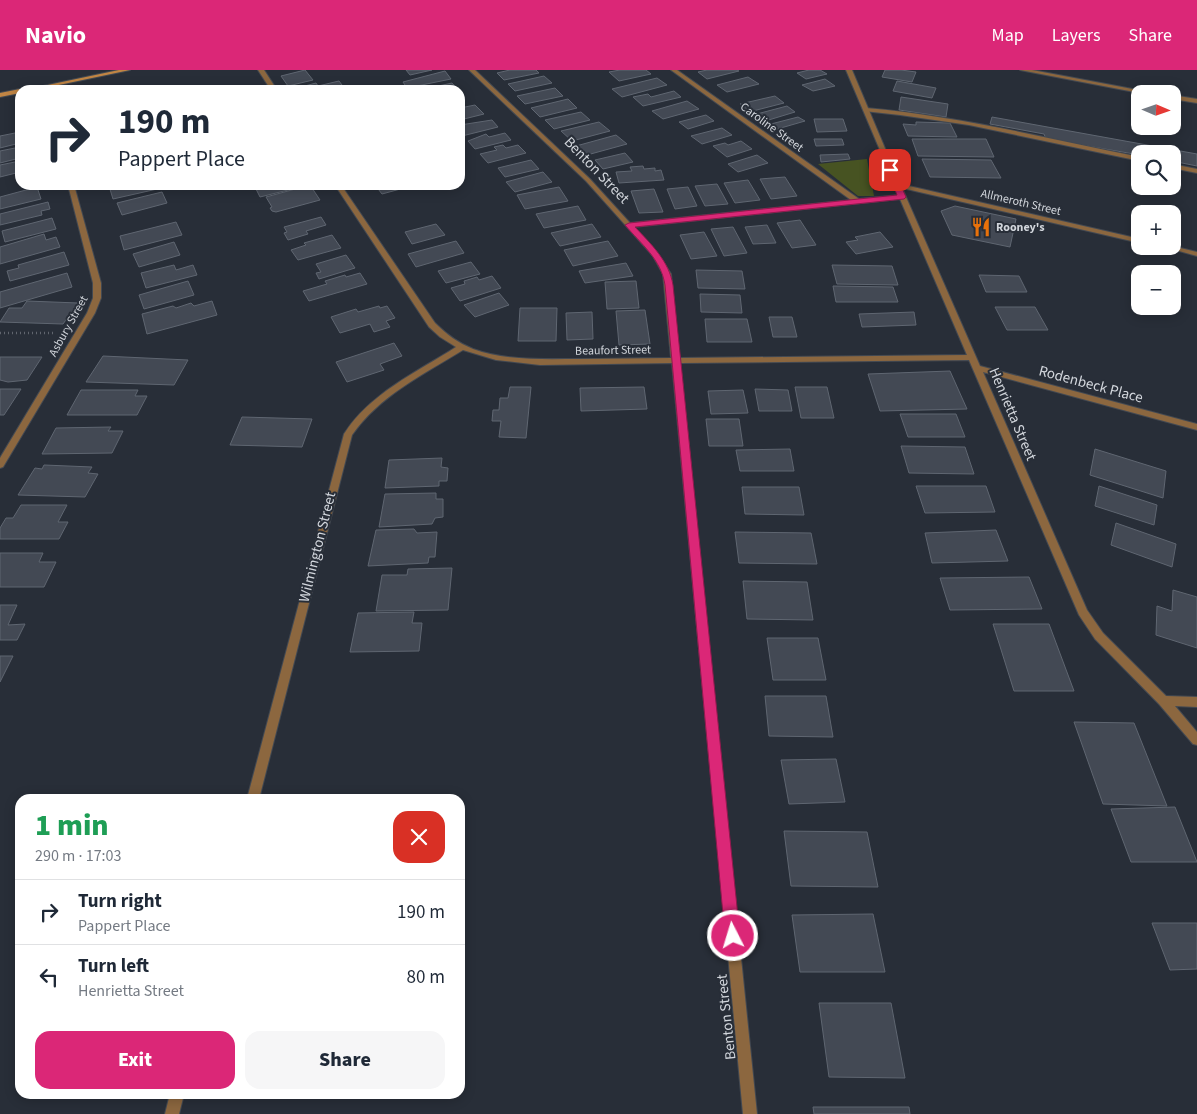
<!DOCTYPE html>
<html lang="en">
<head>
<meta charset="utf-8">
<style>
	:root { --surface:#fff; --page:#f6f6f7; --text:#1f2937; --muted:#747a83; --line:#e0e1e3; --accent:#db2777 }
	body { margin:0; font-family:"Source Sans 3",sans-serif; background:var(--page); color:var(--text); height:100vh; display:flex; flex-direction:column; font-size:19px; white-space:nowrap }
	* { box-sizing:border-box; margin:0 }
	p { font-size:16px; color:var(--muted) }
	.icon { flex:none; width:28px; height:28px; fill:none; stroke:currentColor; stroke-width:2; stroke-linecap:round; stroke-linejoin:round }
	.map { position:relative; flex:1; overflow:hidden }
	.drawer { position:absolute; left:15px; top:724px; width:450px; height:305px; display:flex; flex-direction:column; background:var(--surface); border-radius:15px; box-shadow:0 2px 12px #0003 }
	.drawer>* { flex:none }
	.top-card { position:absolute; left:15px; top:15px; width:450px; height:105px; border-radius:15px; box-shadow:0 2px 12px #0003; background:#fff; color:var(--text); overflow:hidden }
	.needle { width:32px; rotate:92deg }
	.controls { position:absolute; left:1131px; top:15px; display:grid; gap:10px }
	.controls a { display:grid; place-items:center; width:50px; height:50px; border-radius:10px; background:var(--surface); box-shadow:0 2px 12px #0003; font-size:25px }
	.pin { position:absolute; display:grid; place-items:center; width:42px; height:42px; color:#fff; margin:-21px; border-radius:10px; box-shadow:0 2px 8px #0006 }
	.me { position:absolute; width:55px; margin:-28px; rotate:355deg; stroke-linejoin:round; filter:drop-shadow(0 0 4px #0008) }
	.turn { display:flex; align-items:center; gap:18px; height:105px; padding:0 20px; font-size:22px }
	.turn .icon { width:65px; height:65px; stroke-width:2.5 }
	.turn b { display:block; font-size:35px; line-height:42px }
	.round { display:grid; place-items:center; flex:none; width:52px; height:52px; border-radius:15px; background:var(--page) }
	.head { display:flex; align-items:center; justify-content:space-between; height:85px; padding:0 20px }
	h1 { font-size:30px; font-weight:800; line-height:38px; color:#1e9e55 }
	.primary-button { display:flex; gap:10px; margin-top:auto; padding:10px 20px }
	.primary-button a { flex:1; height:58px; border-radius:15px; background:var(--accent); color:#fff; font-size:20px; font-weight:800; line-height:58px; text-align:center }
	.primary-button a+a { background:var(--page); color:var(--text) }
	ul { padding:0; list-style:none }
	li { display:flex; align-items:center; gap:15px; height:65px; padding:0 20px; border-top:1px solid var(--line) }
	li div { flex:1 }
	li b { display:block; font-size:19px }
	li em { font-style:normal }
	header { display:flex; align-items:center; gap:30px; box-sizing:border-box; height:70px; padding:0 25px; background:var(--accent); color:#fff }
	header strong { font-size:24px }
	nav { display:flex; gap:28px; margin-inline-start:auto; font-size:18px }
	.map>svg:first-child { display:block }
	.green { fill:#475322 }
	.building { fill:#434954; stroke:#5f6671 }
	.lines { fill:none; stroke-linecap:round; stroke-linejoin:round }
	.lane-casing { stroke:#434952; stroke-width:2 }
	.street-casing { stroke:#434952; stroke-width:2 }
	.secondary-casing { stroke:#434952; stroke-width:2 }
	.path { stroke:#60656e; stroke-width:2.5; stroke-dasharray:1 3; stroke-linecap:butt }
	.lane { fill:#8c673f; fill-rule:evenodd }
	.street { fill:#8c673f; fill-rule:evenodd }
	.secondary { fill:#c18544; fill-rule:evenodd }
	.route { fill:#db2777; stroke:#8e194d }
	.labels { text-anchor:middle; stroke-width:4; stroke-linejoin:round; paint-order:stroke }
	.far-street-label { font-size:12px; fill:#d2d6dc; stroke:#282e38 }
	.far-poi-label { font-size:12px; font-weight:bold; fill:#d2d6dc; stroke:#282e38; text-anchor:start }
	.street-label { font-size:15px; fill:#d2d6dc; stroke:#282e38 }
</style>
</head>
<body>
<header>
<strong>Navio</strong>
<nav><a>Map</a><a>Layers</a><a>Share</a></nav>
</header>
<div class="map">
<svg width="1197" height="1044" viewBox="0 0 1197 1044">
	<rect width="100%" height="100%" fill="#282e38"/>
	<path class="green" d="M867,89L874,126H858L818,94Z"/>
	<path class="building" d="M305,0L313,10L288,16L281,6Z
		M406,0H432L410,5Z
		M510,0H536L539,3L504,10L497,3Z
		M620,0H646L651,4L619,11L609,2Z
		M707,0H737L739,1L707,9L698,2Z
		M809,0H820L827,4L806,9L797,3Z
		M885,0H901L916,2L912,12L882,7Z
		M445,1L451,9L407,18L403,12Z
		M544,6L552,13L515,21L508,14Z
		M748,7L759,14L727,22L717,15Z
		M657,8L667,15L622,27L612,19Z
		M825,9L835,16L813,21L802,15Z
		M339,11L345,19L297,20L303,19L301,17L316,13L318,16Z
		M897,11L936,18L932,28L893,21Z
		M452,13L458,20H420Z
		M555,18L563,26L525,34L517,26Z
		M674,21L681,27L643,36L633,27L648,24L651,27Z
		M775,26L784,33L749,42L740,34Z
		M901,27L948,34L946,47L899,40Z
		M568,29L577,38L540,47L531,38Z
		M687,31L699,39L663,49L652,41Z
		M475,35L484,44L460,50V38Z
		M787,36L795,42L762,52L753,45Z
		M581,42L590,50L554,59L545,50Z
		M706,45L714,51L688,59L679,52Z
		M798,47L805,51L774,60L767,55Z
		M992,47L1197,84V96L1172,91V84H1140V85L1046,69L1044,64L990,54Z
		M814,49H843L847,61L817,62Z
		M492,50L498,57L462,66L460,63V55Z
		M599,52L610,61L572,71L561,61Z
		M916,52L950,53L957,67L908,66L903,54L916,55Z
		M722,58L732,65L702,74L691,66Z
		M20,62V73L0,78V66Z
		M505,63L511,70L475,79L468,71L486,64L489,67Z
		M616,65L627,74L587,85L576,76Z
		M814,69H842L844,75L816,76Z
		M912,69H986L994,87L918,86Z
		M741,71L752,79L727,87L713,76L725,73L728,75Z
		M503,75L506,78L518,75L526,83L488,93L480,84L497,80L494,77Z
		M20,77V88L0,93V81Z
		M625,83L633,92L603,99L595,90Z
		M848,84L850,89L821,92L820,85Z
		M757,85L768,93L738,102L728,94Z
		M922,89L991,90L1001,108L930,107Z
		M531,90L539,99L505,107L498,98Z
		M20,91V102L0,107V95Z
		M643,96L644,99L655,98V101L661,100L664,110L619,113L616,102L632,101L630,97Z
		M543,102L552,112L515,122L506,112Z
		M785,107L797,126L771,129L760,109Z
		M748,110L760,130L735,133L724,113Z
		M717,114L728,134L705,136L695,116Z
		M116,115H165L166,117L113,129L109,116Z
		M254,115H308L260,127Z
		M310,115L320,130L276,142L272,141L270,138L272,137L266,127Z
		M375,115H415L382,124Z
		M37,117L41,129L0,139V127Z
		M559,117L568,131L525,139L517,125Z
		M688,117L697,136L675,139L667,119Z
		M654,119L663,142L639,143L631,121Z
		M162,122L167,133L122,145L117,133Z
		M48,132L50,139L41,141L42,145L0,155V144Z
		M578,136L586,150L544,158L536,144Z
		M955,136L1016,149L1010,177L952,165L941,141Z
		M321,147L326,155L306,161L308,164L288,170L284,163L287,162L284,157Z
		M52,148L56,159L5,172L2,161Z
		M800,150L816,175L792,178L777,153Z
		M176,152L182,165L124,180L120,166Z
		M436,154L445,165L412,174L405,162Z
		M592,154L601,167L560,176L551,163Z
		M767,155L776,173L753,174L745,157Z
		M733,157L747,183L724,186L711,159Z
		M704,162L717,186L691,189L680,165Z
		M880,162L893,177L856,184L846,172L858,170L855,167Z
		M44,164L46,170L56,167L60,177L0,194V177Z
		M332,165L341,178L298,190L291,180L306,175L304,173Z
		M456,171L464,183L416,197L408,184Z
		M608,171L618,186L573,196L564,180Z
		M174,172L180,185L139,197L133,184Z
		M64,182L69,195L10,211L7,201L19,198L18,195Z
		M346,185L355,198L319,209L316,203L321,202L316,194Z
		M471,192L480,204L446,213L438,201Z
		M626,193L633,206L585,213L579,201Z
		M174,195L176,200L193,195L197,205L146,218L141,203Z
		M832,195L892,196L898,215L837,214Z
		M696,200L742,201L745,219L698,218Z
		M67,203L72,217L0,238V222Z
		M360,203L367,214L309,231L303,221L327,214L325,211L345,205L346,207Z
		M979,205L1019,206L1027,222H986Z
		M492,206L501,218L460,231L451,218L465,214L464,211L477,207L479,210Z
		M188,211L194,225L144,239L139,225Z
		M636,211L639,238L607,239L605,212Z
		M833,216L893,217L898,232H836Z
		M499,223L509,235L475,247L464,235Z
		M700,224L740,225L742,243L701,242Z
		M27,231L78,233L63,254L0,252L9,238H22Z
		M212,231L217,245L147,264L142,244L173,236L176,238L191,233L194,236Z
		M379,236L380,238L387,236L395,248L386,251L390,257L374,262L370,254L340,263L331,247L356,239L358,242Z
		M995,237H1035L1048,260H1007Z
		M520,238H557L556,271H518Z
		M645,240L650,274L619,275L616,241Z
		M592,242L593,269L567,270L566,243Z
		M914,242L916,255L862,257L859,244Z
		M769,247H792L797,267H773Z
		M705,249H747L752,272H707Z
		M394,273L402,286L380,294L384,300L347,312L336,292Z
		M103,286L188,290L174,315L86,312Z
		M0,287H42L27,310L8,312L0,310Z
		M950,301L967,339L880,341L868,304Z
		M510,317H531L526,368L499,367L501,351H492L493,340H499L500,328H508Z
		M644,317L647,339L581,341L580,318Z
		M795,317H827L834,348H801Z
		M0,319H21L4,345H0Z
		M755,319L788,320L792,341H759Z
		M81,320H138L135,326H147L137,345H67Z
		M743,320L748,343L711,344L708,321Z
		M900,344H956L965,367H908Z
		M242,347L312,349L302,377L230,375Z
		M706,349H739L743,376H709Z
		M111,357L108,361H123L112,383L42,384L56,358Z
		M901,376L965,377L974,404L909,403Z
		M790,379L794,401H740L736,380Z
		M1095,379L1166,401L1163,428L1090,405Z
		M442,388L441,397L448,398L447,411H439V416L385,418L389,390Z
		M44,395L92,397L88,403L98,404L85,427L18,425L35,398L42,399Z
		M916,416H986L995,442L925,443Z
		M1099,416L1157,435L1154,455L1095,436Z
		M742,417H799L804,445L745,444Z
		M436,423V429H443V447L435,448L432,454L379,457L385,424Z
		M21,435H67L58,452H68L59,469H0V458L6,448H13Z
		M1116,453L1176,474L1172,497L1111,475Z
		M414,459L417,463L437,462L435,487H429L428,493L368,496L376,460Z
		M996,460L1008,491L932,493L925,463Z
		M735,462L811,463L817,494L739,493Z
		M0,483H43L39,492H56L44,517H0Z
		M452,498L448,540L376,541L382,505H407L408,499Z
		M1029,507L1042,539L950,540L940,508Z
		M743,511L807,512L813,550L747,549Z
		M1173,520L1197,527V578L1156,565L1157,536L1172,541Z
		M0,535H17L8,555L25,554L17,570H0Z
		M414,542L412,553H422L419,581L350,582L358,543Z
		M993,554H1049L1074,621H1014Z
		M767,568H818L826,610H773Z
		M0,586H13L0,612Z
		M765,626H826L833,667L769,666Z
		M1074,652L1134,653L1167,736L1103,734Z
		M836,689L845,732L789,734L781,690Z
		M1175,737L1197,792H1131L1111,739Z
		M784,761L867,762L878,817L791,816Z
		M873,844L885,902H800L792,845Z
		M1152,853H1197V899L1170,900Z
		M819,933H891L905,1008L829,1007Z
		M813,1037H909L910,1044H814Z"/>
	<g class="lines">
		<defs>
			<path id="lane" d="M866,38C959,46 1049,69 1140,87V91L969,55L900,45L864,41V39Z
				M1172,94L1197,99V103L1172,98Z"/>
			<path id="street" d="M258,0H264L277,20H271Z
				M469,0H475L590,109L630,153L851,130L671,0H677L859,129L899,125L846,0H852L900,114L1140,169V173L902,118L980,296L1197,354V360L983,302L1087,540L1103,563L1166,626L1197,627V637L1175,636L1197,662V675L1193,674L1159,634L1095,569L1079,545L969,290L680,293L757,1044H743L672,293L540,295L496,290L463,280C424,304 379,326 352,365L259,729H247L344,364C369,324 417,302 456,277L440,267L429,257L335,115H341L435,253C446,264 458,273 473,279C506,291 544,289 579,289C610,289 641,288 671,288L663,204L653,186L586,111ZM900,129L967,285L679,288L671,204L658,184L634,157Z
				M1020,0H1032L1159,24H1145Z
				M1172,25L1197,29V33L1172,29Z
				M68,115H74L101,213V228L95,243L3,397L0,398V388L87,243L93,228V213Z
				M1161,176H1172L1197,182V186Z
				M170,1024H184L179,1044H165Z"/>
			<path id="secondary" d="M119,0H130L35,20H24Z
				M20,19L22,20H20V23L0,27V23Z"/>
		</defs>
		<use href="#lane" class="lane-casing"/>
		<use href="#street" class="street-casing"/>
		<use href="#secondary" class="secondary-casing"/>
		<path class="path" d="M0,263H53"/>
		<use href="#lane" class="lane"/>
		<use href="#street" class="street"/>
		<use href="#secondary" class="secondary"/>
	</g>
	<path class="route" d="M890,98L894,100L906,127L904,129L635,157C651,174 669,191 673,215L740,866L738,871L733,873L727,871L725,866L665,215C661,189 641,174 625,155L629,153L897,125L887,100Z"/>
	<defs>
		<symbol id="restaurant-bare" viewBox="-9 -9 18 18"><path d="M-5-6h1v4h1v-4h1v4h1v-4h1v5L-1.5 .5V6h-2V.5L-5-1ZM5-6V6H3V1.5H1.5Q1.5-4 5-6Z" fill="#e8710a" stroke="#282e38" stroke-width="2.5" paint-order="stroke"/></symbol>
	</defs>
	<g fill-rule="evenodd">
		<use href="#restaurant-bare" x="967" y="143" width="28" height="28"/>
	</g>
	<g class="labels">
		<g class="far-street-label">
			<text transform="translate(772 57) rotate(36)" y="4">Caroline Street</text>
			<text transform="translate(1021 132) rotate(13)" y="4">Allmeroth Street</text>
			<text transform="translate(68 256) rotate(-61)" y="4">Asbury Street</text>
			<text transform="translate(613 280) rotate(-1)" y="4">Beaufort Street</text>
		</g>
		<g class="far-poi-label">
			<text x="996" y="161">Rooney's</text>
		</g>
		<g class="street-label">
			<text transform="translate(597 100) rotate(46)" y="5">Benton Street</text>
			<text transform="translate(1091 314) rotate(15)" y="5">Rodenbeck Place</text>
			<text transform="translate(1013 344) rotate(67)" y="5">Henrietta Street</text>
			<text transform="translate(317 477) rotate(-76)" y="5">Wilmington Street</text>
			<text transform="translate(726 947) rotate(-96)" y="5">Benton Street</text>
		</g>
	</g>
</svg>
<div class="controls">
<a><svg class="needle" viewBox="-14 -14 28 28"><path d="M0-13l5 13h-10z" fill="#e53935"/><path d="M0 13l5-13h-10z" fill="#747a83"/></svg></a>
<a><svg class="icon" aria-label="search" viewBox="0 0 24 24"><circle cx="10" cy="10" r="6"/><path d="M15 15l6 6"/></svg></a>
<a>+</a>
<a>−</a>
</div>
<div class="pin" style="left:890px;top:100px;background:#d93025"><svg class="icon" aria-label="arrive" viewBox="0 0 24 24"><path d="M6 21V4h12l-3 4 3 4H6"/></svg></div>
<svg class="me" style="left:733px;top:866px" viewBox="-20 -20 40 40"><circle r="17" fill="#db2777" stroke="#fff" stroke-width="3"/><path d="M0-11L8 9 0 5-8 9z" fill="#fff"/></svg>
<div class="top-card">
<div class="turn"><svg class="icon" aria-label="right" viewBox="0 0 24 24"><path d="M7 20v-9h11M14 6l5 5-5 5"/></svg><div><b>190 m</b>Pappert Place</div></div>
</div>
<section class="drawer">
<div class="head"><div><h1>1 min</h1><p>290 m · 17:03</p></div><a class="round" style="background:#d93025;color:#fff"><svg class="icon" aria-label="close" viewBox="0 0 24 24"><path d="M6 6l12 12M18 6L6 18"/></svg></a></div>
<ul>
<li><svg class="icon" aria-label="right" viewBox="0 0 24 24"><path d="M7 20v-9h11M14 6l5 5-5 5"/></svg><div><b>Turn right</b><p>Pappert Place</p></div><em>190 m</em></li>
<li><svg class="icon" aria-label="left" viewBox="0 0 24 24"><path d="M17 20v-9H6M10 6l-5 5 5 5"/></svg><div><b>Turn left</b><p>Henrietta Street</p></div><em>80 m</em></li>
</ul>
<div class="primary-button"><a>Exit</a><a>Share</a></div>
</section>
</div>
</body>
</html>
